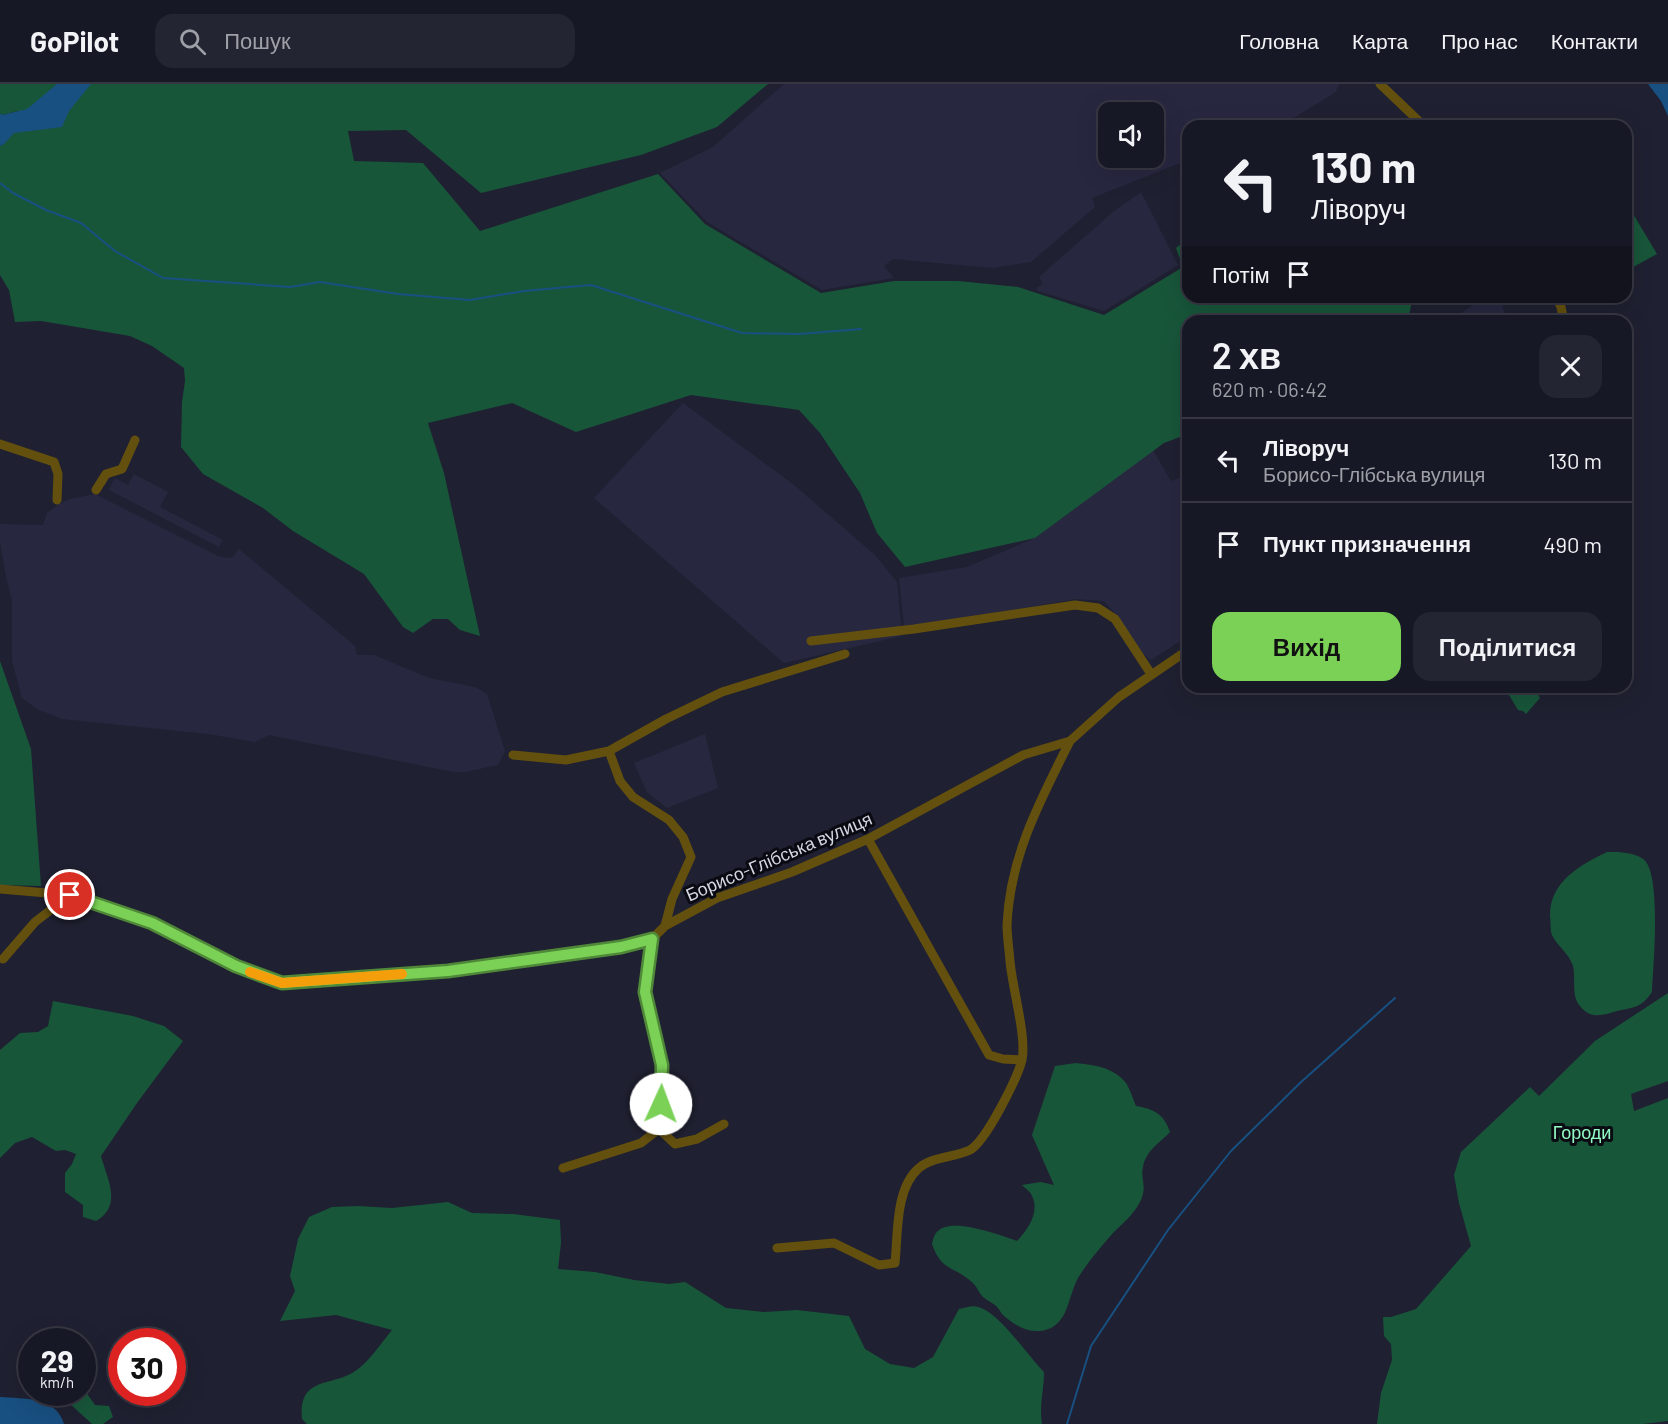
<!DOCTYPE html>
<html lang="uk">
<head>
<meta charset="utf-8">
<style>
	:root { --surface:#171825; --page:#242532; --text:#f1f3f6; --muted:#9ea0a7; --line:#363742; --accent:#7ad156 }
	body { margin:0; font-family:Barlow,sans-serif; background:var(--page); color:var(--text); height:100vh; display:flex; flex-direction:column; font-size:22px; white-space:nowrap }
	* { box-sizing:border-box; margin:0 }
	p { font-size:20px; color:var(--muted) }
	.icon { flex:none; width:33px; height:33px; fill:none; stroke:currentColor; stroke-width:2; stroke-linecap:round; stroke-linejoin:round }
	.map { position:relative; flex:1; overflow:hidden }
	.details { position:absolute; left:1182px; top:231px; width:450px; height:378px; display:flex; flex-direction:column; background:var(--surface); border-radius:18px; box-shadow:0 6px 24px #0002,0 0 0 2px var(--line) }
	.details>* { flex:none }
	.top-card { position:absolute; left:1182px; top:36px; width:450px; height:183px; border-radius:18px; box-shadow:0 6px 24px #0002,0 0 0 2px var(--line); background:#171825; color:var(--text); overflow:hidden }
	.tools { position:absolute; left:1098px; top:18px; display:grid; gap:12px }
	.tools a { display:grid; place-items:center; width:66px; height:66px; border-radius:12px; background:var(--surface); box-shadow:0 6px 24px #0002,0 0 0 2px var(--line); font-size:30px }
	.speed { position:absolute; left:18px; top:1244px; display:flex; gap:12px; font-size:30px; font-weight:700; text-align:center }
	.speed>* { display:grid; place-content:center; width:78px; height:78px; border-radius:50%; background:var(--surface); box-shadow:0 6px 24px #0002,0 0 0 2px var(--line); line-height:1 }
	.speed small { font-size:15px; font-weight:400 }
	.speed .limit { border:9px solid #d22; background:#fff; color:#111 }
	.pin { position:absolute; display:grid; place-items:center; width:51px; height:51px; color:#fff; margin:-26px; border:3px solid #fff; border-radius:50%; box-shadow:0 2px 6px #0007 }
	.me { position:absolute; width:66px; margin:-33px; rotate:2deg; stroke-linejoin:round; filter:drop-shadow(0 0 4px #0008) }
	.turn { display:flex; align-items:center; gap:21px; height:126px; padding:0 30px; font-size:27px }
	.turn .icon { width:78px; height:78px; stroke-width:2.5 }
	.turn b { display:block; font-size:42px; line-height:51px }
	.then { display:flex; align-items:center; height:57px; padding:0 30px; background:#0003; gap:12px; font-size:22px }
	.round { display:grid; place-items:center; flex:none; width:63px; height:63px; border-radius:18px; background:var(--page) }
	.headline { display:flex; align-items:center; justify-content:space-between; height:102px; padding:0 30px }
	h1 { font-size:36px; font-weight:600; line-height:45px }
	.cta { display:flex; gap:12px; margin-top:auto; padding:12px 30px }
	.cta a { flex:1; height:69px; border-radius:18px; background:var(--accent); color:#111; font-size:24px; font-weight:600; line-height:69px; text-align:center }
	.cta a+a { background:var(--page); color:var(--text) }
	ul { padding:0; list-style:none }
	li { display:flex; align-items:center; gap:18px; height:84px; padding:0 30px; border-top:2px solid var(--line) }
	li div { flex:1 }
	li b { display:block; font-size:22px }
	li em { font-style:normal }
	header { display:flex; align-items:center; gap:36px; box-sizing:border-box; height:84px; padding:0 30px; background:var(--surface); border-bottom:2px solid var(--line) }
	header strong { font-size:28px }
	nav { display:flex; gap:33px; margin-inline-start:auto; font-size:21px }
	.search { width:420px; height:54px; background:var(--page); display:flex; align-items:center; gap:15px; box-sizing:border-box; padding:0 21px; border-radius:18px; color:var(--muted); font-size:22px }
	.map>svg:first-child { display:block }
	.built { fill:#272840; fill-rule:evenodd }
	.green { fill:#18563a }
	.water { fill:#185082 }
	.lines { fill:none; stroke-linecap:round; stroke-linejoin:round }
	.stream { stroke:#185082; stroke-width:2 }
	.minor { stroke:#64500e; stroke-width:9 }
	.route-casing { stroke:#4f8838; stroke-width:15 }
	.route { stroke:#7ad156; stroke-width:10 }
	.slow { stroke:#f59e0b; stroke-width:10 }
	.labels { text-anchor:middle; stroke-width:6; stroke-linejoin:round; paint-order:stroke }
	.street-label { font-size:18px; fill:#d4d6e2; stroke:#0a0a12 }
	.park-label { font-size:18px; fill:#92fac3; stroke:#0a0a12 }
</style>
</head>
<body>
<header>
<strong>GoPilot</strong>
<div class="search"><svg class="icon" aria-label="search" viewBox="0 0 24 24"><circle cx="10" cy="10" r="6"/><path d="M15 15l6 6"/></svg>Пошук</div>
<nav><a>Головна</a><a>Карта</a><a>Про нас</a><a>Контакти</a></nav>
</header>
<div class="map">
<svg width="1668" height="1340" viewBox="0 0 1668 1340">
	<rect width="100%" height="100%" fill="#1f2031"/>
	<path class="built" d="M784,0H1339L1336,8L1295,33L1274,42H1188V76L1092,114L1095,123L1031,178L992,184L893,175L884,182L894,194L822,206L707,138L660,89L713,63ZM1108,28H1154V74H1108Z
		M1141,108L1178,181L1104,227L1038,207L1036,204L1043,200L1039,193L1113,128Z
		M1484,213H1500L1507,237H1450Z
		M683,319L794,401L875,471L897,498L902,552L784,579L594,414Z
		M1153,366L1171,397L1188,391V552L1151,576L1144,571L1114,528L1104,517L1076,515L954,536L904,542L899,494L967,483L1035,454Z
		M134,390L168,408L160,423L223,456L219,463L109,406L115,394L128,401Z
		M95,410L220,473L232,474L239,465L355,562L357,571H374L429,594L475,603L487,610L505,667L498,681L465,688H454L269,651L255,658L208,650L62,635L37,625L22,614L12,577V517L5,488L0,457V440L43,441L47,429L59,420L70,415Z
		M705,650L718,704L667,724L647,708L634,679Z"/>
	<path class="green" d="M0,0H768L717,43L641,71L481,109L406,46L348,47L354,77L423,79L480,147L658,90L705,140L821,209L894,197H958L1018,203L1104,231L1183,183L1176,164L1188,154V213H1413L1409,231L1399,237H1188V350L1164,359L1035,454L905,483L877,449L860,409L820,349L799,326L691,311L576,348L512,319L428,339L444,389L480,552L460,546L448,535H433L413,549L403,543L364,490L293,447L263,424L203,390L181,363L182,318L185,297L184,284L152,262L130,252L41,237L15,238L9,206L0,191V62L4,60L18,27L2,31L0,29Z
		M1626,118L1657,170L1626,187Z
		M0,577L31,665L41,802L0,801Z
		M1513,603H1533L1540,614L1526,630L1523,627L1518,626L1509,611Z
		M1607,768C1618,768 1634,768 1643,775C1662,787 1653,885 1652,908C1641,924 1635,923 1617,927C1603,931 1591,936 1580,922C1571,912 1576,894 1573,882C1569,869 1557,862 1552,851C1550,846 1551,838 1550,833C1549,798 1580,781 1607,768Z
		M1668,909V997L1631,1010L1634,1027L1668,1014V1337L1643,1340H1377L1381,1309L1392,1276L1391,1260L1384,1252L1383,1233H1391L1416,1225L1471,1162L1459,1119L1454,1091L1461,1068L1530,1003L1539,1012L1595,957Z
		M53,917L133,932L164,942L183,957L137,1019L101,1072C107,1095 123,1121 96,1137L83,1133V1121L65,1108V1089L72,1080L76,1070L65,1066L56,1067L32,1053L15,1059L0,1074V966L20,949L38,948L48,942Z
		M1076,979C1093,981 1114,983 1126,999C1130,1005 1133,1015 1136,1022C1154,1025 1164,1030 1170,1048C1160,1059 1146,1066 1143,1083C1140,1096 1148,1101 1140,1118C1133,1131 1123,1139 1113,1149C1104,1159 1083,1184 1077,1196C1067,1216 1068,1244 1040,1247C1026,1248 1013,1240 1003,1231C1000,1228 999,1224 995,1221C991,1218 986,1216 983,1213C979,1209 977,1203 973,1199C953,1181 942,1188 932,1160C933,1156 934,1150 938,1147C952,1133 1000,1151 1017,1157C1028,1146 1040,1128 1032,1112C1031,1108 1025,1104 1022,1101L1041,1098L1054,1101L1032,1051L1055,982Z
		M448,1118L472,1129L513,1130L560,1136L561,1159L558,1185L595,1188L634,1196L669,1200L685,1198L726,1224L764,1228L797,1226L849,1232L865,1265L890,1280L914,1284L933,1273L959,1225C965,1224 973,1221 978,1223C999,1228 1028,1272 1044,1288C1044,1307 1039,1321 1042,1340H307L302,1335C298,1290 335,1304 358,1285C371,1275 382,1258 392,1246L336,1231L280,1237L295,1207L290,1192L298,1155L309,1133L332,1123L358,1122L392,1124Z
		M83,1304L95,1321L109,1322L113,1333L103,1340H92L57,1308H82Z"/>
	<path class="water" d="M57,0H91L69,27L62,43L14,49L4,60L0,62V29L2,31L27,25Z
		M1648,0H1668V32L1661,17Z
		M0,1313C24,1315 56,1312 64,1340H0Z"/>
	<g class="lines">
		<path class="stream" d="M0,99L13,109L46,126L81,139L115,167L163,194L290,203L320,198L398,210L470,216L524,207L591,201L742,249L799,250L861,245
			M1067,1340L1091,1262L1168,1146L1231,1067L1300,999L1395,914"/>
		<path class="minor" d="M1380,0L1424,42
			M1556,213L1561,223L1564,237
			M0,360L54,378L58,390L57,416
			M96,406L106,390L122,385L135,356
			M811,557L914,545L1075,521L1098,524L1115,535L1151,590
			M513,671L566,676L609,667
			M868,755L989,971L1003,975L1022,976
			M0,805L70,811L151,839L236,882L283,899L448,887L621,863L652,855L665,842L717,814L792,788L868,755L1023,671L1070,657L1119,613L1188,566
			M665,842L672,815L691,773L683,753L669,736L633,713L620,697L609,667L666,635L722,608L845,570
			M3,875L35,838L70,811
			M659,1045L675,1060L697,1055L724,1040
			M563,1084L641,1059L659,1045L662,981L645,908L652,855
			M777,1164L834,1159L879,1181L895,1179C898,1151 895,1104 919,1084C931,1073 956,1073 970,1066C986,1057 1017,995 1022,976C1027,953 1012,903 1010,877C1009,865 1007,852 1007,841C1010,772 1040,717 1070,657"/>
	</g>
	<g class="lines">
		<defs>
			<path id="route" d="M70,811L152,839L236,882L282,899L448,887L621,863L652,855L645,908L662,981L661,1020"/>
		</defs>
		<use href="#route" class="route-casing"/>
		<use href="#route" class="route"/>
		<path class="slow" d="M250,888L282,899L402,890"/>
	</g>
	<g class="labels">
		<g class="street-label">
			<text transform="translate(779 773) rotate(-23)" y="6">Борисо-Глібська вулиця</text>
		</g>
		<g class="park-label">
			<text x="1582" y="1055">Городи</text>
		</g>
	</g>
</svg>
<div class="tools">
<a><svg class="icon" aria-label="sound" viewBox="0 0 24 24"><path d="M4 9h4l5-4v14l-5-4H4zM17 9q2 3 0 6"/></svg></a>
</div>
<div class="speed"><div>29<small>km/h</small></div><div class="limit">30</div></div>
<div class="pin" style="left:70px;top:811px;background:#d93025"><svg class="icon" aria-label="arrive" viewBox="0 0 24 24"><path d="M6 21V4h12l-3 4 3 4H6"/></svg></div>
<svg class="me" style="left:661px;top:1020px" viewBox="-20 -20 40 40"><circle r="19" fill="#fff"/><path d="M0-13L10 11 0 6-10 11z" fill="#7ad156"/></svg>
<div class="top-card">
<div class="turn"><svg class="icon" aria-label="left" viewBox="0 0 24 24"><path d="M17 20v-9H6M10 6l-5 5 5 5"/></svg><div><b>130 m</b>Ліворуч</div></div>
<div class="then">Потім<svg class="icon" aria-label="arrive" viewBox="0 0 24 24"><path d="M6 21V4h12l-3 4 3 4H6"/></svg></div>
</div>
<section class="details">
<div class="headline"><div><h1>2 хв</h1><p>620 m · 06:42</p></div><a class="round"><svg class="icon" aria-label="close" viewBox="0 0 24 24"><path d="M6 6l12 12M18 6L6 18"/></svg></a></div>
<ul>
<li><svg class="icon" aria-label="left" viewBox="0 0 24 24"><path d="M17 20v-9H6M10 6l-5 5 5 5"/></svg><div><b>Ліворуч</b><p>Борисо-Глібська вулиця</p></div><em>130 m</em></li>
<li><svg class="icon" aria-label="arrive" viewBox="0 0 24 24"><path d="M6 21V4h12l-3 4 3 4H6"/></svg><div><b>Пункт призначення</b></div><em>490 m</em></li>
</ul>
<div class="cta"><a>Вихід</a><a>Поділитися</a></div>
</section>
</div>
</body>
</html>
